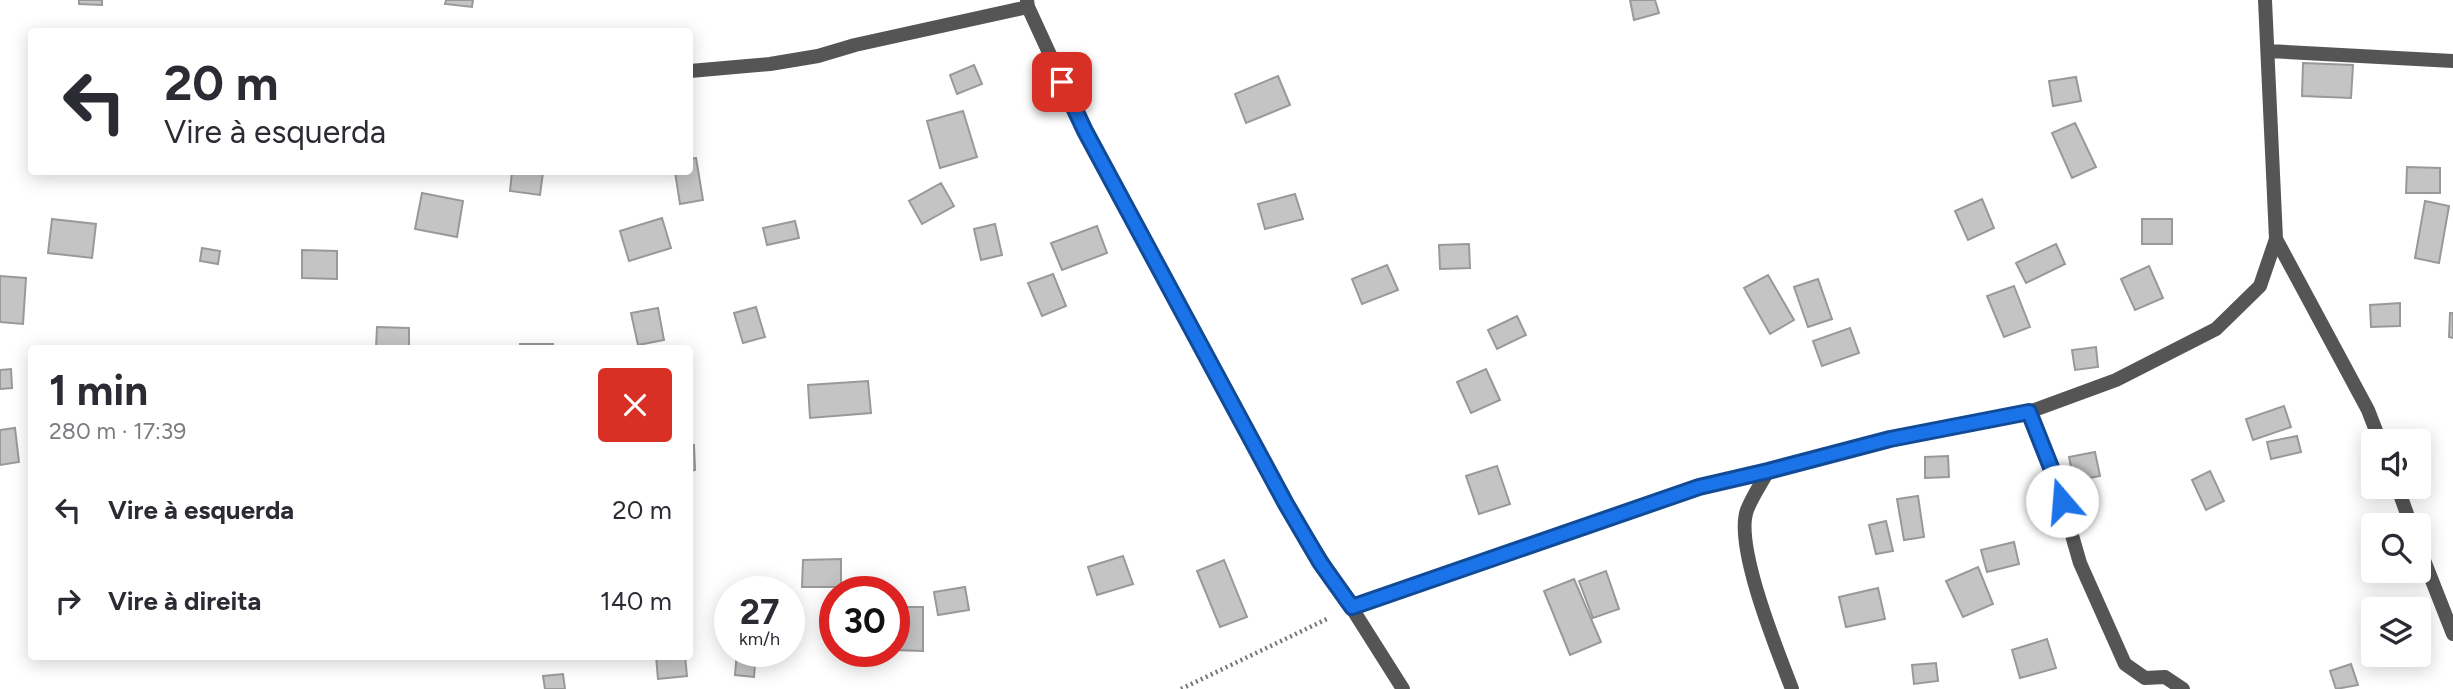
<!DOCTYPE html>
<html lang="pt">
<head>
<meta charset="utf-8">
<style>
	:root { --surface:#fff; --page:#f2f2f3; --text:#2b2b33; --muted:#7c7c81 }
	body { margin:0; font-family:Figtree,sans-serif; background:var(--page); color:var(--text); height:100vh; display:flex; flex-direction:column; font-size:26px; white-space:nowrap }
	* { box-sizing:border-box; margin:0 }
	p { font-size:23px; color:var(--muted) }
	.icon { flex:none; width:38px; height:38px; fill:none; stroke:currentColor; stroke-width:2; stroke-linecap:round; stroke-linejoin:round }
	.map { position:relative; flex:1; overflow:hidden }
	.details { position:absolute; left:28px; top:345px; width:665px; height:315px; display:flex; flex-direction:column; background:var(--surface); border-radius:7px; box-shadow:0 4px 18px #0003 }
	.details>* { flex:none }
	.banner { position:absolute; left:28px; top:28px; width:665px; height:147px; border-radius:7px; box-shadow:0 4px 18px #0003; background:#fff; color:var(--text); overflow:hidden }
	.buttons { position:absolute; left:2361px; top:429px; display:grid; gap:14px }
	.buttons a { display:grid; place-items:center; width:70px; height:70px; border-radius:7px; background:var(--surface); box-shadow:0 4px 18px #0003; font-size:35px }
	.speed { position:absolute; left:714px; top:576px; display:flex; gap:14px; font-size:35px; font-weight:700; text-align:center }
	.speed>* { display:grid; place-content:center; width:91px; height:91px; border-radius:50%; background:var(--surface); box-shadow:0 4px 18px #0003; line-height:1 }
	.speed small { font-size:18px; font-weight:400 }
	.speed .limit { border:10px solid #d22; background:#fff; color:#111 }
	.pin { position:absolute; display:grid; place-items:center; width:60px; height:60px; color:#fff; margin:-30px; border-radius:14px; box-shadow:0 4px 10px #0006 }
	.me { position:absolute; width:77px; margin:-38px; rotate:342deg; stroke-linejoin:round; filter:drop-shadow(0 0 5px #0008) }
	.turn { display:flex; align-items:center; gap:24px; height:147px; padding:0 21px; font-size:32px }
	.turn .icon { width:91px; height:91px; stroke-width:2.5 }
	.turn b { display:block; font-size:49px; line-height:60px }
	.round { display:grid; place-items:center; flex:none; width:74px; height:74px; border-radius:7px; background:var(--page) }
	.overview { display:flex; align-items:center; justify-content:space-between; height:119px; padding:0 21px }
	h1 { font-size:42px; font-weight:700; line-height:52px }
	ul { padding:0; list-style:none }
	li { display:flex; align-items:center; gap:21px; height:91px; padding:0 21px }
	li div { flex:1 }
	li b { display:block; font-size:26px }
	li em { font-style:normal }
	.map>svg:first-child { display:block }
	.building { fill:#c4c4c4; stroke:#999; stroke-width:2 }
	.lines { fill:none; stroke-linecap:round; stroke-linejoin:round }
	.path { stroke:#777; stroke-width:4.5; stroke-dasharray:2 3.5; stroke-linecap:butt }
	.minor { stroke:#555; stroke-width:14 }
	.route-casing { stroke:#114b97; stroke-width:18 }
	.route { stroke:#1a73e8; stroke-width:12 }
</style>
</head>
<body>
<div class="map">
<svg width="2453" height="689" viewBox="0 0 2453 689">
	<rect width="100%" height="100%" fill="#fff"/>
	<path class="building" d="M79,0H102V5L79,4Z
		M446,0H473L472,7L445,4Z
		M1630,0H1655L1659,13L1634,20Z
		M2303,63L2353,65L2351,98L2302,96Z
		M974,65L982,84L957,94L950,75Z
		M1278,76L1290,105L1246,123L1235,94Z
		M2076,77L2081,101L2053,106L2049,81Z
		M963,111L977,157L940,168L927,121Z
		M2075,123L2096,167L2072,178L2052,133Z
		M696,158L703,200L680,204L675,172H690V159Z
		M2407,167L2440,168V193H2406Z
		M512,172H543L540,195L510,191Z
		M941,183L954,206L922,224L909,201Z
		M422,193L463,201L457,237L415,229Z
		M1295,194L1303,219L1265,229L1258,204Z
		M1982,199L1994,228L1968,240L1955,211Z
		M2425,201L2449,206L2439,263L2415,258Z
		M662,218L671,248L629,261L620,231Z
		M52,219L96,224L92,258L48,253Z
		M2142,219H2172V244H2142Z
		M795,221L799,238L767,245L763,228Z
		M995,224L1002,255L981,260L974,229Z
		M1097,226L1107,253L1062,270L1051,243Z
		M1469,244L1470,268L1440,269L1439,245Z
		M2056,244L2065,264L2026,283L2016,263Z
		M202,248L220,251L218,264L200,261Z
		M302,250L337,251V279L302,278Z
		M1387,265L1398,290L1362,304L1352,279Z
		M2149,266L2163,298L2135,310L2121,279Z
		M1053,274L1066,306L1042,316L1028,283Z
		M1768,275L1794,320L1770,334L1744,288Z
		M0,276L26,278L23,324L0,322Z
		M1818,279L1832,319L1808,327L1794,287Z
		M2014,286L2030,327L2004,337L1987,296Z
		M2400,303V326L2371,327L2370,305Z
		M756,307L765,337L743,343L734,313Z
		M658,308L664,340L638,345L631,313Z
		M2450,313H2453V338L2449,337Z
		M1517,316L1526,335L1497,349L1488,330Z
		M377,327L409,328V348H376Z
		M1850,328L1859,353L1822,366L1813,341Z
		M520,344H553V348H520Z
		M2096,347L2098,367L2075,370L2072,350Z
		M11,369L12,388L0,389V370Z
		M1486,369L1500,400L1471,413L1457,382Z
		M868,381L871,413L810,418L808,385Z
		M2284,406L2291,427L2253,440L2246,419Z
		M15,428L19,462L0,465V430Z
		M2297,436L2301,452L2271,459L2267,442Z
		M694,445L695,470L690,471V446Z
		M2095,452L2100,476L2074,481L2069,457Z
		M1948,456L1949,477L1925,478V457Z
		M1497,466L1510,504L1479,514L1466,476Z
		M2210,471L2224,501L2206,510L2192,480Z
		M1918,496L1924,537L1904,540L1897,499Z
		M1886,521L1893,551L1876,554L1869,525Z
		M2014,542L2019,564L1987,572L1981,550Z
		M1123,556L1133,584L1097,595L1088,567Z
		M841,559V587H802L803,560Z
		M1224,560L1247,617L1220,627L1197,571Z
		M1978,567L1993,604L1963,617L1946,581Z
		M1606,571L1619,609L1593,618L1579,581Z
		M1574,579L1601,642L1570,655L1544,591Z
		M965,587L969,610L938,615L934,592Z
		M1878,588L1885,619L1846,627L1839,597Z
		M894,607H923V651L894,650Z
		M2047,639L2056,668L2020,678L2012,650Z
		M737,651H756L754,677L735,675Z
		M656,656H685L687,676L658,679Z
		M1936,663L1938,681L1914,684L1912,665Z
		M2351,664L2358,685L2336,689L2330,671Z
		M563,674L565,689H545L543,676Z"/>
	<g class="lines">
		<path class="path" d="M1181,689L1329,618"/>
		<path class="minor" d="M1027,0L1028,7L1085,131L1286,504L1403,689
			M2269,51L2453,61
			M690,71L770,64L818,56L855,45L1028,7
			M2276,239L2368,410L2380,441
			M2029,412L2056,480L2080,563L2125,664L2145,678L2165,677L2183,689
			M1768,471C1761,484 1752,497 1747,510C1734,546 1778,652 1792,689
			M2397,486L2411,525
			M2418,545L2453,634
			M1352,607L1699,487L1768,471L1890,438L2029,412L2116,380L2216,329L2260,286L2276,239L2265,0"/>
	</g>
	<g class="lines">
		<defs>
			<path id="route" d="M1062,82L1085,131L1286,504L1320,562L1352,607L1699,487L1768,471L1890,439L2029,412L2056,480L2062,501"/>
		</defs>
		<use href="#route" class="route-casing"/>
		<use href="#route" class="route"/>
	</g>
</svg>
<div class="buttons">
<a><svg class="icon" aria-label="sound" viewBox="0 0 24 24"><path d="M4 9h4l5-4v14l-5-4H4zM17 9q2 3 0 6"/></svg></a>
<a><svg class="icon" aria-label="search" viewBox="0 0 24 24"><circle cx="10" cy="10" r="6"/><path d="M15 15l6 6"/></svg></a>
<a><svg class="icon" aria-label="layers" viewBox="0 0 24 24"><path d="M12 4l9 5-9 5-9-5zM3 14l9 5 9-5"/></svg></a>
</div>
<div class="speed"><div>27<small>km/h</small></div><div class="limit">30</div></div>
<div class="pin" style="left:1062px;top:82px;background:#d93025"><svg class="icon" aria-label="arrive" viewBox="0 0 24 24"><path d="M6 21V4h12l-3 4 3 4H6"/></svg></div>
<svg class="me" style="left:2062px;top:501px" viewBox="-20 -20 40 40"><circle r="19" fill="#fff"/><path d="M0-13L10 11 0 6-10 11z" fill="#1a73e8"/></svg>
<div class="banner">
<div class="turn"><svg class="icon" aria-label="left" viewBox="0 0 24 24"><path d="M17 20v-9H6M10 6l-5 5 5 5"/></svg><div><b>20 m</b>Vire à esquerda</div></div>
</div>
<section class="details">
<div class="overview"><div><h1>1 min</h1><p>280 m · 17:39</p></div><a class="round" style="background:#d93025;color:#fff"><svg class="icon" aria-label="close" viewBox="0 0 24 24"><path d="M6 6l12 12M18 6L6 18"/></svg></a></div>
<ul>
<li><svg class="icon" aria-label="left" viewBox="0 0 24 24"><path d="M17 20v-9H6M10 6l-5 5 5 5"/></svg><div><b>Vire à esquerda</b></div><em>20 m</em></li>
<li><svg class="icon" aria-label="right" viewBox="0 0 24 24"><path d="M7 20v-9h11M14 6l5 5-5 5"/></svg><div><b>Vire à direita</b></div><em>140 m</em></li>
</ul>
</section>
</div>
</body>
</html>
